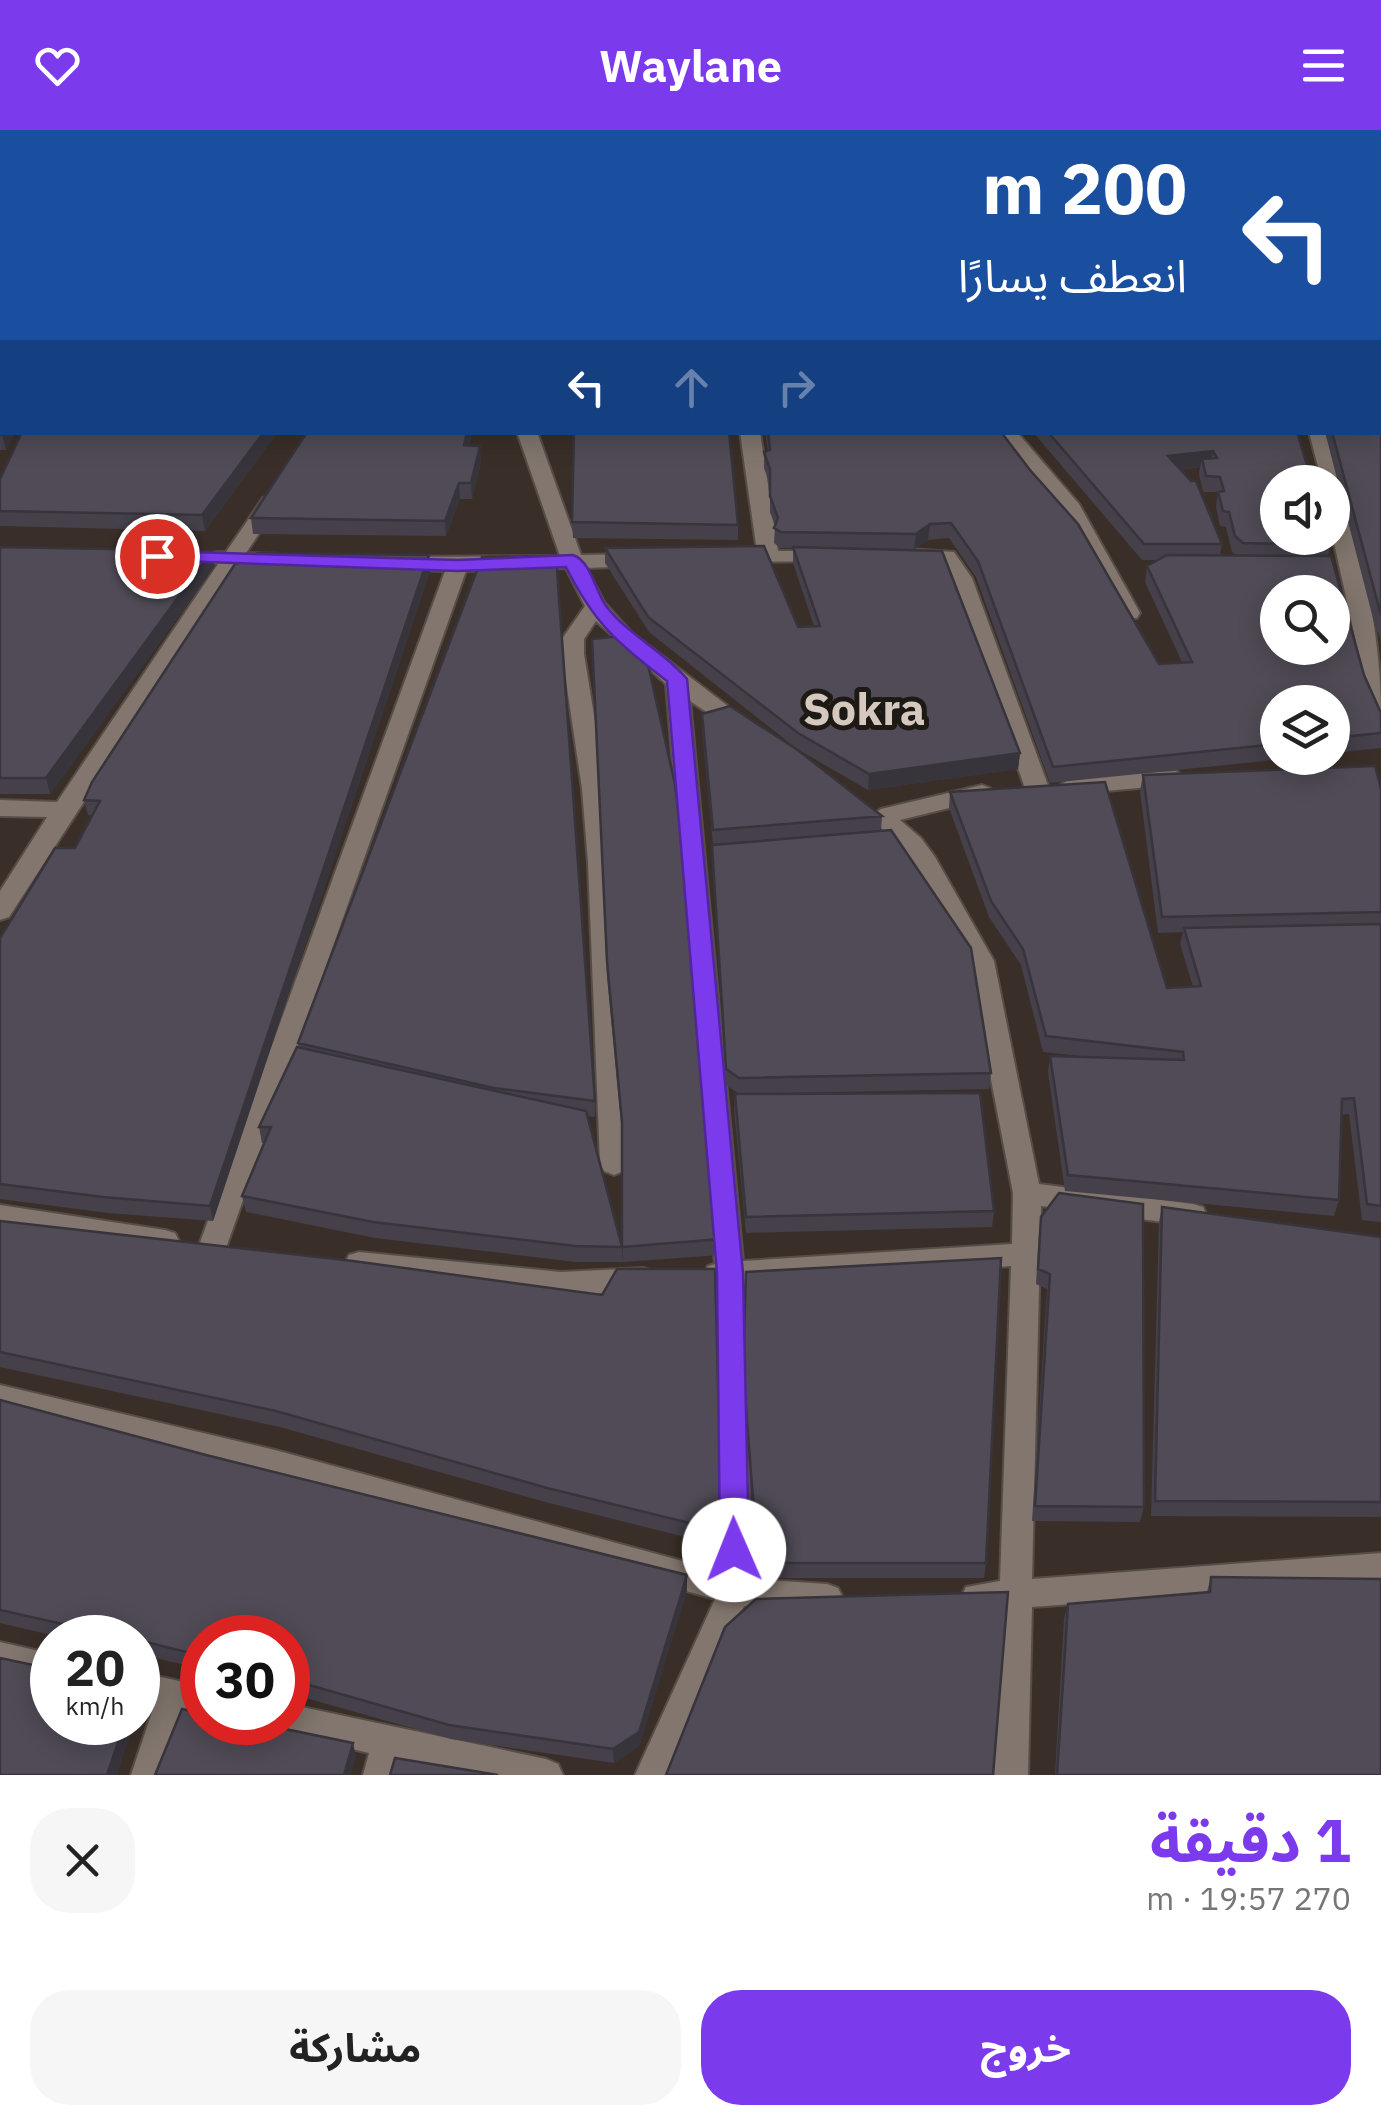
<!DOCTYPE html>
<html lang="ar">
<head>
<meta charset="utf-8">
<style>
	:root { --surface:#fff; --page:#f6f6f6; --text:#222; --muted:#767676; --accent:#7c3aed }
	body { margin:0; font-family:"IBM Plex Sans","Noto Sans Arabic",sans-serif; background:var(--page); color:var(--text); direction:rtl; height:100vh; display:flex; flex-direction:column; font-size:38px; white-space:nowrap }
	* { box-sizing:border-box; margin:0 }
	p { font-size:32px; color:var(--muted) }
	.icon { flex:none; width:55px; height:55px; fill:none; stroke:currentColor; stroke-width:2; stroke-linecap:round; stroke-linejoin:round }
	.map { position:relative; height:1645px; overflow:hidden; direction:ltr }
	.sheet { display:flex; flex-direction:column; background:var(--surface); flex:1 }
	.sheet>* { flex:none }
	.hud { position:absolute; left:0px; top:0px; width:1382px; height:305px; box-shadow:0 5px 25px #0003; direction:rtl; background:#1a4fa0; color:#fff; overflow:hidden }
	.tools { position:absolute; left:1260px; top:335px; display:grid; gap:20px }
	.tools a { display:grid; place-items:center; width:90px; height:90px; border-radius:50%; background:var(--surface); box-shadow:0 5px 25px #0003; font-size:50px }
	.speed { position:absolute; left:30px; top:1485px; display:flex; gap:20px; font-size:50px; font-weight:700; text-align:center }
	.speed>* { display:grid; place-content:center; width:130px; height:130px; border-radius:50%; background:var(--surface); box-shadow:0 5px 25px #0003; line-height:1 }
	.speed small { font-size:25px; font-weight:400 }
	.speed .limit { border:15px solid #d22; background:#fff; color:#111 }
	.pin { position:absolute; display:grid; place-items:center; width:85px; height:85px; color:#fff; margin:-42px; border:5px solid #fff; border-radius:50%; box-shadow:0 2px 10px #0007 }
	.me { position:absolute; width:110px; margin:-55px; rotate:359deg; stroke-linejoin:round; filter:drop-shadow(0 0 8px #0008) }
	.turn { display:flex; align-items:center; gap:35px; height:210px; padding:0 30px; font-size:45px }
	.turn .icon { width:130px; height:130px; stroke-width:2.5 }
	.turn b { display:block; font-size:70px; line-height:85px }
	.lanes { display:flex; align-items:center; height:95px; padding:0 30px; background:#0003; justify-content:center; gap:50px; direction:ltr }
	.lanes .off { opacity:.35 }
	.round { display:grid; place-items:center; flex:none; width:105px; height:105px; border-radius:40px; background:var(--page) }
	.summary { display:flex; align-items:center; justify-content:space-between; height:170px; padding:0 30px }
	h1 { font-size:60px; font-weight:700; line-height:75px; color:var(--accent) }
	.button { display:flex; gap:20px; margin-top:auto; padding:20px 30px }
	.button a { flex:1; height:115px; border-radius:40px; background:var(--accent); color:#fff; font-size:40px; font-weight:700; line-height:115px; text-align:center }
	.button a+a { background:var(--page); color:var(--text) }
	header { display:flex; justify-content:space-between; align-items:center; height:130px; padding:0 30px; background:var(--accent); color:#fff; font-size:45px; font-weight:700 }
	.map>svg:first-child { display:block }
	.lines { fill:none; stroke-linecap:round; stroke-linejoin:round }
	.minor-casing { stroke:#564d47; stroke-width:4 }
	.minor { fill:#82766e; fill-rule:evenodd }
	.wall { fill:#45404a; fill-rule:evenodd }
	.shaded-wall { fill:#38343c }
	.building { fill:#504b56; stroke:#38343c; stroke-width:2.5; fill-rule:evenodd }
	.route { fill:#7c3aed; stroke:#51269a; stroke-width:2.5 }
	.labels { text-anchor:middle; stroke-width:10; stroke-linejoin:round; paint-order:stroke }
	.district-label { font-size:45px; font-weight:bold; fill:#d5c8bf; stroke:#1d1915 }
</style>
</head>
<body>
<header><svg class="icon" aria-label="menu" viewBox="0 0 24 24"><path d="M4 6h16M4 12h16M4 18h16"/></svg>Waylane<svg class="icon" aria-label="heart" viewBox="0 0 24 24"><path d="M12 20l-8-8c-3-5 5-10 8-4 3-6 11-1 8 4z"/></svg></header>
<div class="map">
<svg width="1381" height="1645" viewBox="0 0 1381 1645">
	<rect width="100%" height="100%" fill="#3a2f28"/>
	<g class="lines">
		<defs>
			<path id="minor" d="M886,0H902L903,2H887Z
				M1232,0H1248L1249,2H1233Z
				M0,110H2V120H0Z
				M1380,192H1381V204H1380Z
				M517,302H537L581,425L640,424L650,430L640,436L586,438L604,472L631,502L758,599L747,606L739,604L690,571L743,1131L1012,1114L1013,1063L968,831L905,720L869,687L881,679L982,655L990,658L994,663L990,668L900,690L921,708L935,727L994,831L1039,1054L1193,1074L1203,1077L1207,1085L1203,1093L1193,1096L1041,1076L1032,1449L1381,1423V1451L1032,1477L1028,1645H994L1000,1480L977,1481L966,1477L961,1467L966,1457L1000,1451L1011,1136L744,1154L751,1449L827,1454L838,1458L843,1468L838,1478C811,1489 772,1482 744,1476L669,1645H635L715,1469L275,1346L0,1281V1255L275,1320L719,1441L716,1155L708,1152L704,1144L708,1136L715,1134L666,554L596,491L584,509V524L606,659L612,733L628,1034L624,1041L614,1045L604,1041L600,1034L588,733L582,659L562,524V509L585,476L566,438L466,441L226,1118L222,1126L212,1129L202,1126L198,1118L445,441L395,439L385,433L395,427L560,426Z
				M740,302H760L778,421H825L835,427L832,431L728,432L725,428L728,424L757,422Z
				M997,302H1017L1079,374L1140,483L1137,488H1121L1060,376Z
				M1309,302H1329C1353,392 1381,488 1381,582L1370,575L1332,404V352H1322Z
				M270,366L280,372L246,423L280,424L290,430L280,436L238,435L9,787L0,790V761L47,687L0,686V670L57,672L218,434L173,431L170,427L173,423L226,422L263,368Z
				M910,419L954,422L972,448L1049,658L1045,663L1037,666L1025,658L950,448L940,432L903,429L900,425Z
				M1176,641L1188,649L1184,654L1071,664L1059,656L1071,648Z
				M0,1075L165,1100L175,1103L179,1111L175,1119L165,1122L0,1097Z
				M359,1122L561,1142L643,1138L653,1141L657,1149L653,1157L643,1160L561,1166L359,1144L349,1141L345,1133L349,1125Z
				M0,1512L52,1524V1554L0,1542Z
				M138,1542L202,1556V1586L185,1583L165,1645H131L154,1576L138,1572Z
				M288,1574L546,1629L558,1634L563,1645H471L401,1630L397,1645H363L369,1623L276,1601L273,1592H288Z"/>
		</defs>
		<use href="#minor" class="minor-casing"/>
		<use href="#minor" class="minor"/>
	</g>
	<path class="wall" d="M1304,0H1381V3L1380,2Z
		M0,40H2V110H0Z
		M2,128V302H15L6,320H0V132Z
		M1381,202V510L1375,496L1325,302H1380Z
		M278,302L205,401L0,396V349Z
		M307,302H472L469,316L481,332L472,369H460L446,406L253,404L251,388Z
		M765,302H1001L1159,534L1182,532L1145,452L1147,436L1158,430H1142L1033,302H1297L1330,415L1328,426L1364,545L1381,583V618L1332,623V572H1278V628H1294L1050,653L976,447L949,408L928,410L914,419L1020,623L1018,639L868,660L797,619L649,502L605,433V418L798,497L814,496L793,433V418H780L774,413L775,396L770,382V354L764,338V322L768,321ZM1200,337L1199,344L1203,362H1218L1216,377L1220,396L1226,397L1232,422L1236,425H1220L1222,414L1181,340Z
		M572,392L738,395V410L573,408Z
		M0,417L215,436L50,664H0Z
		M429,425L430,441L213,1091L108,1083L0,1069V808L75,718L92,686L88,685L84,670Z
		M592,509L722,1044L721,1125L623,1132L622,1003L607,847Z
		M702,584L882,686L881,701L991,943L989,959L739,964L726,955L713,715L702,600Z
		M1143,645L1381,659V1092L1362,1090L1349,984L1341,985L1339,1070L1334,1086L1065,1061L1048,942L1050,926L1091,927L1043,922L1021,835L989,787L949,678L950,662L1167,858L1193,857L1180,814L1183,802L1158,803L1140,661Z
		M298,913L595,971V987L587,986L622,1117L623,1132H576L375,1108L246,1082L242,1066L264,1013H262L259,997L299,917Z
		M735,964L994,1081L992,1097L746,1103L734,980Z
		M1162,1077L1381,1107V1387L1151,1386L1159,1092Z
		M1041,1087L1144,1377L1140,1392L1032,1391L1047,1159L1036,1154L1039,1103Z
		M0,1091L722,1401L721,1416L549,1373L280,1297L0,1237Z
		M746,1142L986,1433L984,1448H758L743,1255Z
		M0,1270L206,1325L687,1445V1460L639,1616L614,1633L451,1609L288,1563V1508H202V1539L138,1524V1508H64L0,1493Z
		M1211,1447L1381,1645H1055L1064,1488L1068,1474L1207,1462Z"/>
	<path class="shaded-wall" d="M4,302H15L6,320L2,305Z
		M264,302H278L205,401L202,385Z
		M467,302H472L465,330L464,315Z
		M480,316L481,332L472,369L471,353Z
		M1213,321L1210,336L1202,329L1200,337L1165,342L1168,326Z
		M459,353L460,369L446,406L445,391Z
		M930,394L928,410L914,419L916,404Z
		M212,421L215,436L50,664L46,648Z
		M429,425L430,441L213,1091L210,1076Z
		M1020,623L1018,639L868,660L869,644Z
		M687,1445V1460L639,1616L614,1633L613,1619Z
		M138,1557L143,1572L138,1587Z
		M125,1592H135L117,1645H107Z
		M353,1613L356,1627L351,1645H344Z"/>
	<path class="building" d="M14,0H183V2H13Z
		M201,0H491L490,2H200Z
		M529,0H893L895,2H527Z
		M914,0H1233L1234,2H915Z
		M1263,0H1283L1328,2H1264Z
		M1380,5H1381V177H1380Z
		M0,40H2V96H0Z
		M0,152H2V218H0Z
		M1380,201L1381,202V485L1332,302H1380Z
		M0,222H2V305H0Z
		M22,302H264L202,385L0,381V349Z
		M307,302H467L464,315L480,316L471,353H459L445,391L251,388Z
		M574,302H729L738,395L572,392Z
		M768,302H1001L1030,340L1078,394L1159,534L1192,532L1147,436L1167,425L1331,426L1364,545L1381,583V603L1332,608V572H1278V614L1053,637L978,431L951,393L930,394L916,404L781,402L774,398L778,388L770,366V339L764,322L770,320ZM1278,462H1332V518H1278Z
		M1048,302H1297L1312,352H1278V408H1328L1330,415L1243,413L1235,406L1229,382L1223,381L1218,362L1224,361L1220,347L1206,346L1202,329L1217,328L1213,321L1168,326L1191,351H1196L1222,414H1144Z
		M764,416L798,497L820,496L793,417L942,421L1020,623L869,644L798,603L648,487L605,418Z
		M0,417L212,421L46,648H0Z
		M258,423L429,425L210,1076L103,1067L0,1054V808L55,718H75L100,671L84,670L92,652L235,434Z
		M556,426L595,971L494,958L298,913L482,427Z
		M630,505L649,539L675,654L722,1044L721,1109L622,1117V992L607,831L592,509Z
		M730,576L799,621L882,686L713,700L702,584Z
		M1375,636L1381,659V782L1162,787L1143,645Z
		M1105,652L1167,858L1201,856L1184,798L1381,794V1076L1367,1074L1354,968L1342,969L1339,1070L1068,1045L1050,926L1184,930L1183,922L1046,906L1023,819L991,771L950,662Z
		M891,700L971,818L991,943L739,948L726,939L712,715Z
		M297,917L586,981L622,1117L575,1116L373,1092L242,1066L271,997H259Z
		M980,963L994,1081L746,1087L735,964Z
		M1059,1063L1143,1074L1144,1377L1035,1376L1050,1144L1038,1139L1041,1087Z
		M1162,1077L1381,1107V1372L1155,1371Z
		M0,1091L353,1131L602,1165L617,1139H715L722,1401L547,1358L276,1281L0,1222Z
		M1001,1128L986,1433H758L743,1240L746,1142Z
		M0,1270L206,1325L687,1445L639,1602L613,1619L449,1595L288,1549V1508H202V1526L138,1510V1508H125L0,1480Z
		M1211,1447L1381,1449V1645H1057L1068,1474L1210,1462Z
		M1008,1462L993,1645H666L725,1497L756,1469Z
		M0,1528L52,1539V1592H125L107,1645H0Z
		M182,1579L202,1583V1592H251L353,1613L344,1645H155Z
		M395,1628L498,1645H390Z"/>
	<path class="route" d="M157,421L458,430L573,425C591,431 595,461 606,476C629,506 664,521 687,549L743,1143L749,1420L745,1429L734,1433L724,1429L720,1420L717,1143L667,551C618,514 594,493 566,437L458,441L150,430V422Z"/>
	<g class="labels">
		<g class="district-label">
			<text x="864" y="595">Sokra</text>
		</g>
	</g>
</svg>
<div class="tools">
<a><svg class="icon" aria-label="sound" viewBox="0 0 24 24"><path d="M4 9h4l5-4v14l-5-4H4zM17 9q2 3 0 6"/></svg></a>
<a><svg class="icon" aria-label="search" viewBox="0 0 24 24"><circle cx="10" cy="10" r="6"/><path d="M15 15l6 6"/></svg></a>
<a><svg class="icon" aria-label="layers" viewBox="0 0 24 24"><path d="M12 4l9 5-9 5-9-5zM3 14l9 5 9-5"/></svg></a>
</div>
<div class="speed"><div>20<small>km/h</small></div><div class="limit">30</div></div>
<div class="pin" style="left:157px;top:426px;background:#d93025"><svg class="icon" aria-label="arrive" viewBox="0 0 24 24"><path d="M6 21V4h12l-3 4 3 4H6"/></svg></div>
<svg class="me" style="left:734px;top:1420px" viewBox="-20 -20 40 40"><circle r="19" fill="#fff"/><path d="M0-13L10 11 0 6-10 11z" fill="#7c3aed"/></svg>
<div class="hud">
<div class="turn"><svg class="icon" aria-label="left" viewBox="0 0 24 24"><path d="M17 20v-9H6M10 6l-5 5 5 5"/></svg><div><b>200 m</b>انعطف يسارًا</div></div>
<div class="lanes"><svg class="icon" aria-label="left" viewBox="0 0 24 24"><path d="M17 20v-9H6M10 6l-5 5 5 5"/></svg><svg class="icon off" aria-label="ahead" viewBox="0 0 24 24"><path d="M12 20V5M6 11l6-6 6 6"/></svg><svg class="icon off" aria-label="right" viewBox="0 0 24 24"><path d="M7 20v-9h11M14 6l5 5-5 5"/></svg></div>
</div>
</div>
<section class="sheet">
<div class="summary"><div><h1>1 دقيقة</h1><p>270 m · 19:57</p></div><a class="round"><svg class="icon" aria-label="close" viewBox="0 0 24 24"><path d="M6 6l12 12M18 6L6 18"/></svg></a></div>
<div class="button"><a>خروج</a><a>مشاركة</a></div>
</section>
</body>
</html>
